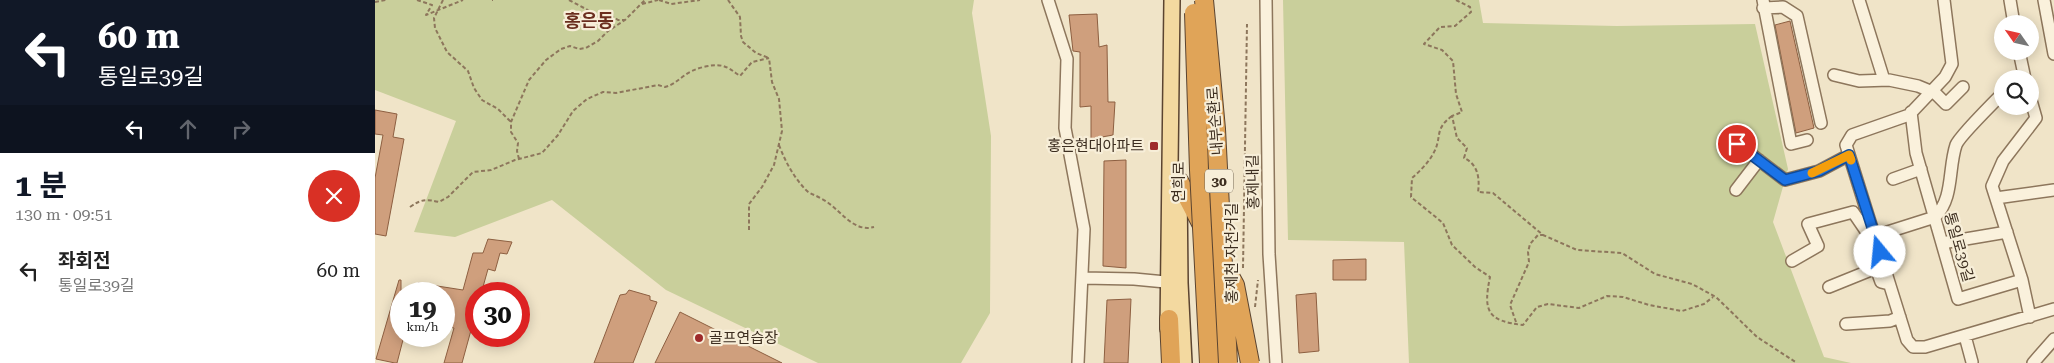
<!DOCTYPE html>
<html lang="ko">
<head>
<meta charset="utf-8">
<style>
	:root { --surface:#fff; --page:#f6f6f6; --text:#222; --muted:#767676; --accent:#111827 }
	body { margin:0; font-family:"Roboto Serif","Noto Sans KR",serif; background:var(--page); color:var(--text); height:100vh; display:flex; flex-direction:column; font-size:19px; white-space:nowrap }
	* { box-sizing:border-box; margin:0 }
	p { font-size:16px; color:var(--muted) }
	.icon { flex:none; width:28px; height:28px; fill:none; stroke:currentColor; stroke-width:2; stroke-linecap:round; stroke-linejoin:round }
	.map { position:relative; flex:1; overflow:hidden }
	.sheet { display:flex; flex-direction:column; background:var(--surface); width:375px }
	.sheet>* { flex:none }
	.top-card { background:#111827; color:#fff; overflow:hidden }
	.needle { width:32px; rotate:304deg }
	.buttons { position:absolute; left:1619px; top:15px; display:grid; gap:10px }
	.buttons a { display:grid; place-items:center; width:45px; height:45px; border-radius:50%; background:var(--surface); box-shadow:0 2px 12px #0003; font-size:25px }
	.speed { position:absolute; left:15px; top:282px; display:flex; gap:10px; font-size:25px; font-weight:700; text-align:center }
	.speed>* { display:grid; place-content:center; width:65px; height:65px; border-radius:50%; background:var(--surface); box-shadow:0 2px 12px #0003; line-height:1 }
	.speed small { font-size:12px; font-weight:400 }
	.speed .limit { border:8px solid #d22; background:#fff; color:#111 }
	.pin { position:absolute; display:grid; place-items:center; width:42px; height:42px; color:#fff; margin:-21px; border:2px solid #fff; border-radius:50%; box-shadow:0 1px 5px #0007 }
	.me { position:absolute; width:55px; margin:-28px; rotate:343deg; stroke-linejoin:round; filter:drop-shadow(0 0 4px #0008) }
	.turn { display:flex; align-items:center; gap:18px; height:105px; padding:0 15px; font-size:22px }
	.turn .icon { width:65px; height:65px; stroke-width:2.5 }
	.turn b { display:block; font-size:35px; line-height:42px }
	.lanes { display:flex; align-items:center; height:48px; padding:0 15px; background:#0003; justify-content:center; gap:25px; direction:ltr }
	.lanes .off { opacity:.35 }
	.round { display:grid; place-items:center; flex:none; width:52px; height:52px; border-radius:26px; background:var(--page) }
	.headline { display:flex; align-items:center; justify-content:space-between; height:85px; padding:0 15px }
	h1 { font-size:30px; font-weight:700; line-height:38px; color:var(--accent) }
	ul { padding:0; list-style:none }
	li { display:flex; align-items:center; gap:15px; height:65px; padding:0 15px }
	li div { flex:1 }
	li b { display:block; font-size:19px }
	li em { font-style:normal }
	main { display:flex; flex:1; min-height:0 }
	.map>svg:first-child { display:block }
	.green { fill:#c9cf9b }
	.building { fill:#cf9f7d; stroke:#8d5f41 }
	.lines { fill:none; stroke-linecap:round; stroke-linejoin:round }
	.minor-casing { stroke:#8d765c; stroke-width:14 }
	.major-casing { stroke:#5b4430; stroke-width:18 }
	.highway-casing { stroke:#5b4430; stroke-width:20 }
	.path { stroke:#8d765c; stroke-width:2; stroke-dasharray:4 2.5; stroke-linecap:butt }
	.minor { stroke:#faf1dc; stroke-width:11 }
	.major { stroke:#f3d9a0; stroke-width:15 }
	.highway { stroke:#e0a458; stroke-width:18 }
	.highway-bridge-casing { stroke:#5b4430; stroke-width:20; stroke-linecap:butt }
	.highway-bridge { stroke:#e0a458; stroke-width:18 }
	.route-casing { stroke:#114b97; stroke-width:12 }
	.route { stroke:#1a73e8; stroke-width:9 }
	.slow { stroke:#f59e0b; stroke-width:9 }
	.poi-dot { fill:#9e2a2b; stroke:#f7eed8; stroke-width:2 }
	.labels { text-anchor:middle; stroke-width:4.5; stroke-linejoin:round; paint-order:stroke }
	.shield { fill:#f7eed8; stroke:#756857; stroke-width:1 }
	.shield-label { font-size:14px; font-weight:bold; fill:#3d2e20 }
	.street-label { font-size:15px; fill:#3d2e20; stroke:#f7eed8 }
	.poi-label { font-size:15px; fill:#3d2e20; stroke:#f7eed8; text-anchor:end }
	.quarter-label { font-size:18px; font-weight:bold; fill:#6b2e1e; stroke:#f7eed8 }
</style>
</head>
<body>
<main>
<section class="sheet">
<div class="top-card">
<div class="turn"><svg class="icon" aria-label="left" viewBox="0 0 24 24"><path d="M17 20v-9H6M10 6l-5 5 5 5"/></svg><div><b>60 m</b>통일로39길</div></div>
<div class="lanes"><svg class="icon" aria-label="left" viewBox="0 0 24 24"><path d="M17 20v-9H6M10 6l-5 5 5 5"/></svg><svg class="icon off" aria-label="ahead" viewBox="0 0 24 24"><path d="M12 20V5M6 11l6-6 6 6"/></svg><svg class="icon off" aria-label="right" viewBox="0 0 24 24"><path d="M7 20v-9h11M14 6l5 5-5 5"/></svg></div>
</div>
<div class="headline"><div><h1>1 분</h1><p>130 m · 09:51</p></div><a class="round" style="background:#d93025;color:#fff"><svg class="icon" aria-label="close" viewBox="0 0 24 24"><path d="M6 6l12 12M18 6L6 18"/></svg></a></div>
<ul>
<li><svg class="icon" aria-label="left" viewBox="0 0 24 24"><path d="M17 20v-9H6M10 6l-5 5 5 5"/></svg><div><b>좌회전</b><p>통일로39길</p></div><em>60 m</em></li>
</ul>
</section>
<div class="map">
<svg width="1679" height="363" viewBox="0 0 1679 363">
	<rect width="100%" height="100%" fill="#f0e4c8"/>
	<path class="green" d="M0,0H599L597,13L616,136L615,313L586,363H443L291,290L177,200L80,237L39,232L81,121L0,90Z
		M908,0H1104L1108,23L1242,26L1380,24L1413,169L1398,222L1449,357L1476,363H1034L1029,242L913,240Z"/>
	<path class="building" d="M722,14L724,47L732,45L733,102H740L738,135L716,139V106L705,107V52L698,51L694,15Z
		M1415,21L1439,128L1421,133L1400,25Z
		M0,110L22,114L18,137L29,139L11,236L0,234V178L8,135L0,134Z
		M751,160V268L728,266L729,161Z
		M113,239L137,242L132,254L125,253L120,271L113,269L106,294H101V312L87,363H69L79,328L69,326L71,306H69V294H39L43,283L88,290L98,253H108Z
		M991,259V280H958V260Z
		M24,280H26V336H29L22,363H20L1,359Z
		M254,290L275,296V300L282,302L258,363H219L245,295L251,294Z
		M941,293L944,351L924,353L921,295Z
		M756,299L753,363H729L732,300Z
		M305,312L407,363H280Z"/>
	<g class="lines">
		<defs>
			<path id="minor" d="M673,0L692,59L690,128L709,229L703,363
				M891,0L894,254L901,363
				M1388,0L1416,144L1432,140
				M1484,0L1509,80
				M1569,0L1577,64L1570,77L1534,115L1477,135L1471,145L1532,340L1538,347H1550L1679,309
				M1635,0L1639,24
				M1669,0L1679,54
				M1388,8L1408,7L1422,16L1446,123
				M1644,51L1650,79
				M1459,75L1484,81L1514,80L1543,86L1560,93L1571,104L1588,87
				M1655,97L1661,118L1628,161L1617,186L1647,280L1655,317
				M1536,112L1541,153L1583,299L1647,280
				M1351,135L1410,180L1444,171L1474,155
				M1518,179L1546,169
				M1361,190L1384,160
				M1621,198L1679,190
				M1567,243L1632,232
				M1417,261L1443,246L1433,224L1478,212L1493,234L1500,236L1560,217C1579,198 1573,169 1581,145C1584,137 1619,102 1628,93
				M708,278L759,279L801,283
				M1454,287L1501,268L1506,282L1514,284
				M1471,324L1515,321L1525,317
				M1590,336L1597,362
				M1658,363L1679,339"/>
			<path id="major" d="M804,182L805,283L809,363
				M793,329L797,0"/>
			<path id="highway" d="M804,181L828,227
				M794,319L796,363"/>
		</defs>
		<use href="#minor" class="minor-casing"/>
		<use href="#major" class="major-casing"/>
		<use href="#highway" class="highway-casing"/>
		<path class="path" d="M42,0L57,5L51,15L88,0
			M68,0L59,18L60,28L72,52L93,71L99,88L107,100L123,109L136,122
			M117,0H118
			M194,0L224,16L235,15L243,20H250
			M284,0L296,4L325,0
			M353,0L365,17L366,36L368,42L381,53L394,58
			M1081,0L1095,7L1096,12L1080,26L1065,27L1049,44L1067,50L1078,61L1081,94L1087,112L1077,116L1082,138L1092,148L1089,158C1103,164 1105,179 1103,192L1118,193L1168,235L1202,250L1247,253L1280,274L1317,284L1341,297L1382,337L1422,363
			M0,2L11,0
			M267,4L283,0
			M1077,116C1058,130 1068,137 1058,154C1053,163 1045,171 1037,178L1036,197L1068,223L1077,245L1100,267L1115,277C1108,311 1112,321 1148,325L1162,307L1173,304L1204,308L1232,296L1248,297L1274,305L1307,311L1329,304L1338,297
			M404,145C410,161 418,176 430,189C434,194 441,195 447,199C465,208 477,233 499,227
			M144,159L142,151L143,143L136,132V122L154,80L171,60L186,49L195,46L204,49L211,48L223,41L233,31L250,20L270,0
			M35,207C46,199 52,199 64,202L73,197L98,172L116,170L140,160L167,153L183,135L198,111L212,99L228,92L241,93L283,85L290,87C298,85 303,80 310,75C318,69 337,63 348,66C355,68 359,72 365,76L377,62L394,58
			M374,230V204L387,187L399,165L407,131L404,99L397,82L394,58
			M868,268L872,24
			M880,307L883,280
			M1141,322L1135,305L1154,262L1153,252L1155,244L1163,235H1168"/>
		<use href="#minor" class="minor"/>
		<use href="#major" class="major"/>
		<use href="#highway" class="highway"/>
		<defs>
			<path id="highway-bridge" d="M829,0L841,129L853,363
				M819,13L824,170L834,363
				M855,276L860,285L875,363"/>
		</defs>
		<use href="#highway-bridge" class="highway-bridge-casing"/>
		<use href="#highway-bridge" class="highway-bridge"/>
	</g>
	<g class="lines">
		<defs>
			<path id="route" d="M1362,144L1410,180L1444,171L1474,155L1505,252"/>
		</defs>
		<use href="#route" class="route-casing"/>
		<use href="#route" class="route"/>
		<path class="slow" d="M1437,173L1474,155L1476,160"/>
	</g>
	<g class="poi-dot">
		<rect x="774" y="141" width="10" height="10" rx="2.5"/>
		<circle cx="324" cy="338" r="5"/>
	</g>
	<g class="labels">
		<rect class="shield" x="830" y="169.5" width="28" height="23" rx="4"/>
		<g class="shield-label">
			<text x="844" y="186">30</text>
		</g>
		<g class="street-label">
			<text transform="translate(840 121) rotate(-94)" y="5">내부순환로</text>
			<text transform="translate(804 182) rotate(-90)" y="5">연희로</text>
			<text transform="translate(878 182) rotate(-91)" y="5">홍제내길</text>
			<text transform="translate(1584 247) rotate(74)" y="5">통일로39길</text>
			<text transform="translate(857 253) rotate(-90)" y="5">홍제천 자전거길</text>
		</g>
		<g class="poi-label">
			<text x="769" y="151">홍은현대아파트</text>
			<text x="334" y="343" text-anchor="start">골프연습장</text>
		</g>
		<g class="quarter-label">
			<text x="214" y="27">홍은동</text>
		</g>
	</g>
</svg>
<div class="buttons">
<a><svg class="needle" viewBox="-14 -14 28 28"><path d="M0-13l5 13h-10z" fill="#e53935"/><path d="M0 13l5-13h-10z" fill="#767676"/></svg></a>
<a><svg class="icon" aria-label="search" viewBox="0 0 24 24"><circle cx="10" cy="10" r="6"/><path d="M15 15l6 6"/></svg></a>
</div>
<div class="speed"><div>19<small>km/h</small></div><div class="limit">30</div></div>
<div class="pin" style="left:1362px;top:144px;background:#d93025"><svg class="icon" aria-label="arrive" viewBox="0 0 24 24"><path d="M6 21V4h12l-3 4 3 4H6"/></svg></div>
<svg class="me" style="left:1505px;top:252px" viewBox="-20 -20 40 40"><circle r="19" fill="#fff"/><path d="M0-13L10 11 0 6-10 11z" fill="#1a73e8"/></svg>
</div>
</main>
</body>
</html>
